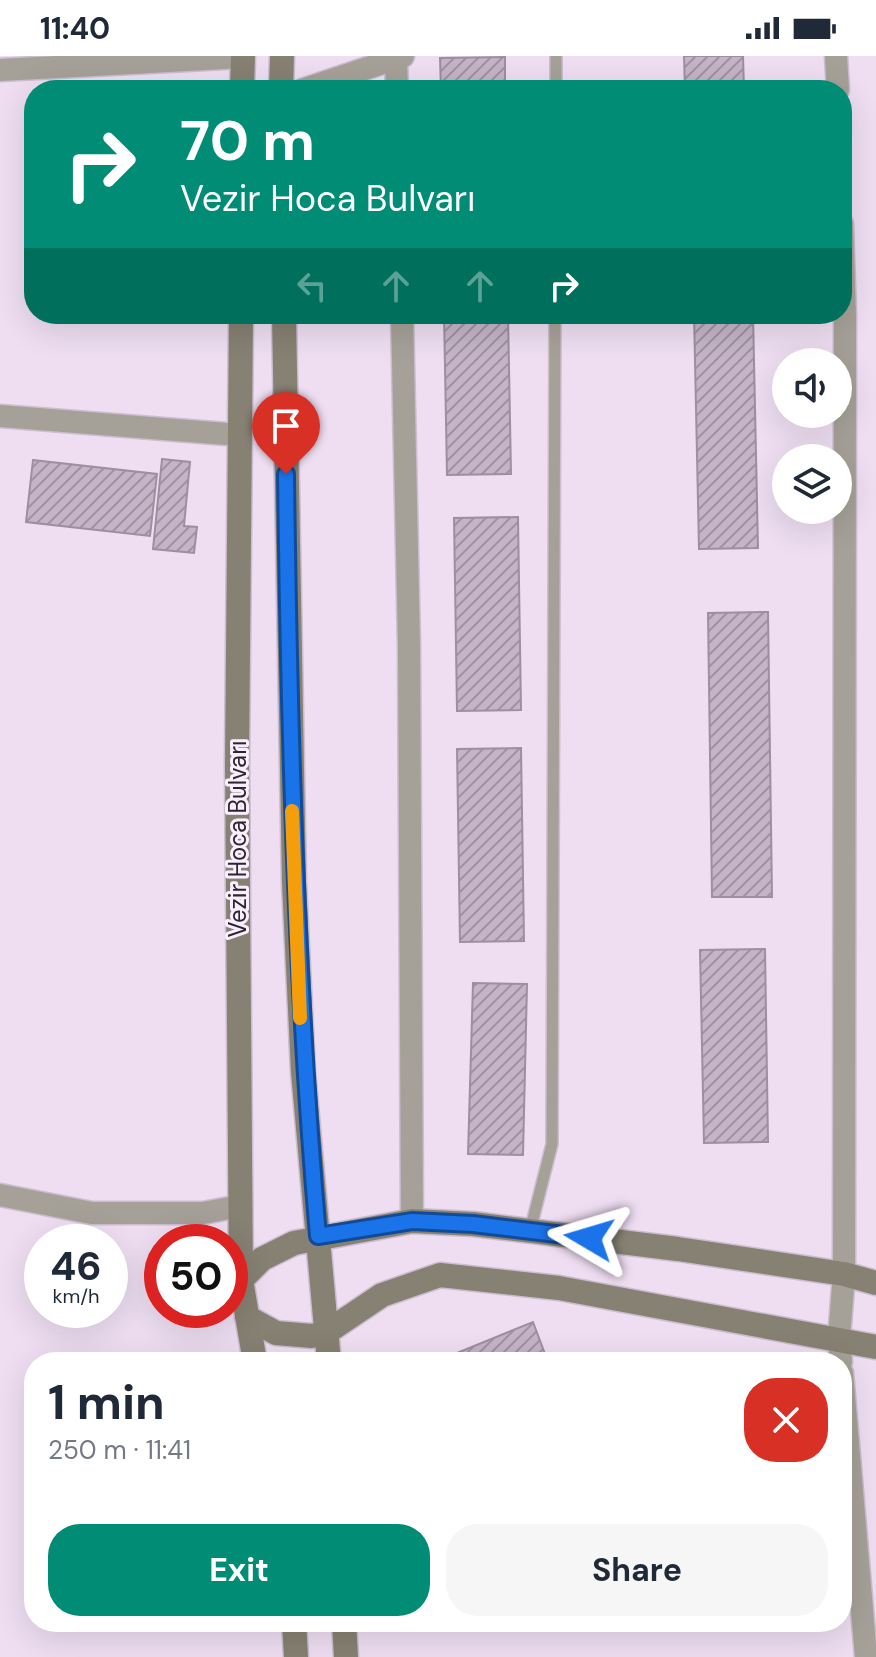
<!DOCTYPE html>
<html lang="en">
<head>
<meta charset="utf-8">
<style>
	:root { --surface:#fff; --page:#f6f6f7; --text:#1f2937; --muted:#747a83; --accent:#018d75 }
	body { margin:0; font-family:"DM Sans",sans-serif; background:var(--page); color:var(--text); height:100vh; display:flex; flex-direction:column; font-size:30px; white-space:nowrap }
	* { box-sizing:border-box; margin:0 }
	p { font-size:26px; color:var(--muted) }
	.icon { flex:none; width:44px; height:44px; fill:none; stroke:currentColor; stroke-width:2; stroke-linecap:round; stroke-linejoin:round }
	.map { position:relative; flex:1; overflow:hidden }
	.side { position:absolute; left:24px; top:1296px; width:828px; height:280px; display:flex; flex-direction:column; background:var(--surface); border-radius:32px; box-shadow:0 8px 32px #0002 }
	.side>* { flex:none }
	.banner { position:absolute; left:24px; top:24px; width:828px; height:244px; border-radius:32px; box-shadow:0 8px 32px #0002; background:#018d75; color:#fff; overflow:hidden }
	.buttons { position:absolute; left:772px; top:292px; display:grid; gap:16px }
	.buttons a { display:grid; place-items:center; width:80px; height:80px; border-radius:50%; background:var(--surface); box-shadow:0 8px 32px #0002; font-size:40px }
	.speed { position:absolute; left:24px; top:1168px; display:flex; gap:16px; font-size:40px; font-weight:700; text-align:center }
	.speed>* { display:grid; place-content:center; width:104px; height:104px; border-radius:50%; background:var(--surface); box-shadow:0 8px 32px #0002; line-height:1 }
	.speed small { font-size:20px; font-weight:400 }
	.speed .limit { border:12px solid #d22; background:#fff; color:#111 }
	.pin { position:absolute; display:grid; place-items:center; width:68px; height:68px; color:#fff; margin:-82px -34px; border-radius:50% 50% 50% 0; rotate:-45deg; box-shadow:0 0 8px #0007 }
	.pin .icon { rotate:45deg }
	.me { position:absolute; width:88px; margin:-44px; rotate:277deg; stroke-linejoin:round; filter:drop-shadow(0 0 6px #0008) }
	.turn { display:flex; align-items:center; gap:28px; height:168px; padding:0 24px; font-size:36px }
	.turn .icon { width:104px; height:104px; stroke-width:2.5 }
	.turn b { display:block; font-size:56px; line-height:68px }
	.lanes { display:flex; align-items:center; height:76px; padding:0 24px; background:#0003; justify-content:center; gap:40px; direction:ltr }
	.lanes .off { opacity:.35 }
	.round { display:grid; place-items:center; flex:none; width:84px; height:84px; border-radius:32px; background:var(--page) }
	.head { display:flex; align-items:center; justify-content:space-between; height:136px; padding:0 24px }
	h1 { font-size:48px; font-weight:700; line-height:60px }
	.cta { display:flex; gap:16px; margin-top:auto; padding:16px 24px }
	.cta a { flex:1; height:92px; border-radius:32px; background:var(--accent); color:#fff; font-size:32px; font-weight:700; line-height:92px; text-align:center }
	.cta a+a { background:var(--page); color:var(--text) }
	.status { display:flex; justify-content:space-between; align-items:center; height:56px; padding:0 40px; background:var(--surface); direction:ltr }
	.status svg { height:22px; fill:currentColor }
	.map>svg:first-child { display:block }
	.building { fill:url(#building-hatch); stroke:#9e8ea0; stroke-width:2 }
	.lines { fill:none; stroke-linecap:round; stroke-linejoin:round }
	.lane-casing { stroke:#ccbdcf; stroke-width:14 }
	.street-casing { stroke:#ccbdcf; stroke-width:25 }
	.secondary-casing { stroke:#ccbdcf; stroke-width:27 }
	.lane { stroke:#a6a198; stroke-width:11 }
	.street { stroke:#a6a198; stroke-width:22 }
	.secondary { stroke:#878173; stroke-width:24 }
	.route-casing { stroke:#114b97; stroke-width:20 }
	.route { stroke:#1a73e8; stroke-width:14 }
	.slow { stroke:#f59e0b; stroke-width:14 }
	.labels { text-anchor:middle; stroke-width:6; stroke-linejoin:round; paint-order:stroke }
	.street-label { font-size:24px; fill:#2c252d; stroke:#faedfd }
</style>
</head>
<body>
<div class="status"><b>11:40</b><svg viewBox="0 0 49 12"><path d="M0 12V9h3v3zM5 12V6h3v6zM10 12V3h3v9zM15 12V0h3v12zM26 1h20v11H26zM47 4h2v5h-2z"/></svg></div>
<div class="map">
<svg width="876" height="1601" viewBox="0 0 876 1601">
	<defs>
		<pattern id="building-hatch" width="6" height="6" patternUnits="userSpaceOnUse" patternTransform="scale(2)"><rect width="6" height="6" fill="#c5b4c7"/><path d="M-1 1l2-2M0 6l6-6M5 7l2-2" fill="none" stroke="#a092a2"/></pattern>
	</defs>
	<rect width="100%" height="100%" fill="#efdef2"/>
	<path class="building" d="M684,0H743L744,34H685Z
		M505,1V34H441L440,2Z
		M444,258H508L511,418L447,419Z
		M694,258H753L758,492L699,493Z
		M162,403L190,406L184,470L197,471L194,497L153,493Z
		M33,404L157,418L150,480L26,466Z
		M518,461L521,654L457,655L454,462Z
		M768,556L772,841H712L708,557Z
		M521,692L524,885L460,886L457,693Z
		M765,893L768,1086L704,1087L700,894Z
		M473,927L527,928L523,1099L468,1098Z
		M533,1266L548,1306H435Z"/>
	<g class="lines">
		<defs>
			<path id="lane" d="M556,34V0
				M530,1175L552,1088L555,258"/>
			<path id="street" d="M836,0L838,34
				M396,4L397,34
				M0,14L243,1
				M302,34L403,0
				M402,258L409,589L412,1165
				M0,360L239,379
				M0,1139L92,1157H203L240,1150
				M841,1306L839,1282L844,1218L845,261L842,168
				M842,1317L866,1601"/>
			<path id="secondary" d="M242,34L243,0
				M281,34L282,0
				M241,258L237,708L241,1224L255,1306
				M284,258L294,827L303,1016L329,1306
				M241,1224L262,1203L294,1187L412,1165L473,1168L678,1193L844,1218L876,1227
				M247,1261L276,1277L312,1280L327,1276L382,1239L440,1219L559,1232L876,1291
				M294,1566L296,1601
				M344,1566L346,1601"/>
		</defs>
		<use href="#lane" class="lane-casing"/>
		<use href="#street" class="street-casing"/>
		<use href="#secondary" class="secondary-casing"/>
		<use href="#lane" class="lane"/>
		<use href="#street" class="street"/>
		<use href="#secondary" class="secondary"/>
	</g>
	<g class="lines">
		<defs>
			<path id="route" d="M286,418C289,673 296,926 318,1180L412,1165L473,1168L589,1182"/>
		</defs>
		<use href="#route" class="route-casing"/>
		<use href="#route" class="route"/>
		<path class="slow" d="M292,755L300,962"/>
	</g>
	<g class="labels">
		<g class="street-label">
			<text transform="translate(238 783) rotate(-90)" y="8">Vezir Hoca Bulvarı</text>
		</g>
	</g>
</svg>
<div class="buttons">
<a><svg class="icon" aria-label="sound" viewBox="0 0 24 24"><path d="M4 9h4l5-4v14l-5-4H4zM17 9q2 3 0 6"/></svg></a>
<a><svg class="icon" aria-label="layers" viewBox="0 0 24 24"><path d="M12 4l9 5-9 5-9-5zM3 14l9 5 9-5"/></svg></a>
</div>
<div class="speed"><div>46<small>km/h</small></div><div class="limit">50</div></div>
<div class="pin" style="left:286px;top:418px;background:#d93025"><svg class="icon" aria-label="arrive" viewBox="0 0 24 24"><path d="M6 21V4h12l-3 4 3 4H6"/></svg></div>
<svg class="me" style="left:589px;top:1182px" viewBox="-20 -20 40 40"><path d="M0-17L14 15 0 8-14 15z" fill="#1a73e8" stroke="#fff" stroke-width="4"/></svg>
<div class="banner">
<div class="turn"><svg class="icon" aria-label="right" viewBox="0 0 24 24"><path d="M7 20v-9h11M14 6l5 5-5 5"/></svg><div><b>70 m</b>Vezir Hoca Bulvarı</div></div>
<div class="lanes"><svg class="icon off" aria-label="left" viewBox="0 0 24 24"><path d="M17 20v-9H6M10 6l-5 5 5 5"/></svg><svg class="icon off" aria-label="ahead" viewBox="0 0 24 24"><path d="M12 20V5M6 11l6-6 6 6"/></svg><svg class="icon off" aria-label="ahead" viewBox="0 0 24 24"><path d="M12 20V5M6 11l6-6 6 6"/></svg><svg class="icon" aria-label="right" viewBox="0 0 24 24"><path d="M7 20v-9h11M14 6l5 5-5 5"/></svg></div>
</div>
<section class="side">
<div class="head"><div><h1>1 min</h1><p>250 m · 11:41</p></div><a class="round" style="background:#d93025;color:#fff"><svg class="icon" aria-label="close" viewBox="0 0 24 24"><path d="M6 6l12 12M18 6L6 18"/></svg></a></div>
<div class="cta"><a>Exit</a><a>Share</a></div>
</section>
</div>
</body>
</html>
